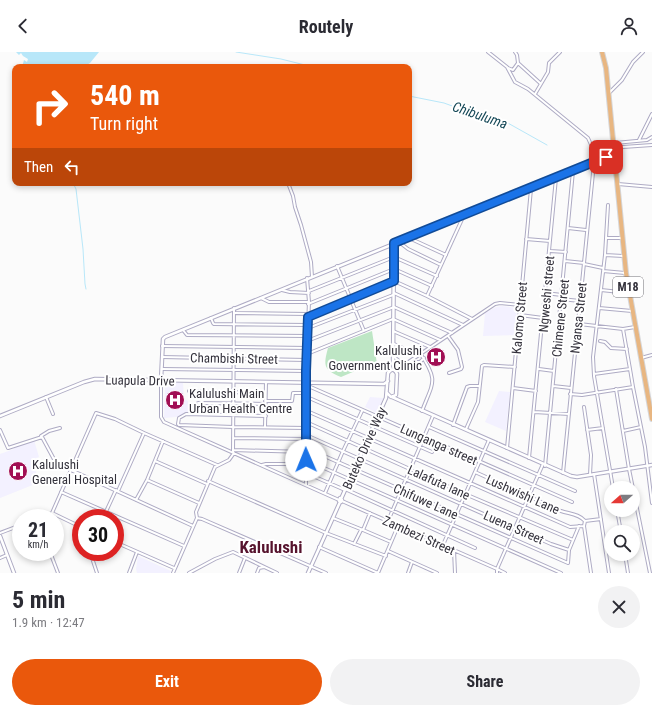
<!DOCTYPE html>
<html lang="en">
<head>
<meta charset="utf-8">
<style>
	:root { --surface:#fff; --page:#f2f2f3; --text:#2b2b33; --muted:#7c7c81; --accent:#ea580c }
	body { margin:0; font-family:"Roboto Condensed",sans-serif; background:var(--page); color:var(--text); height:100vh; display:flex; flex-direction:column; font-size:15px; white-space:nowrap }
	* { box-sizing:border-box; margin:0 }
	p { font-size:13px; color:var(--muted) }
	.icon { flex:none; width:22px; height:22px; fill:none; stroke:currentColor; stroke-width:2; stroke-linecap:round; stroke-linejoin:round }
	.map { position:relative; height:521px; overflow:hidden }
	.panel { display:flex; flex-direction:column; background:var(--surface); flex:1 }
	.panel>* { flex:none }
	.banner { position:absolute; left:12px; top:12px; width:400px; height:122px; border-radius:8px; box-shadow:0 2px 6px #0003; background:#ea580c; color:#fff; overflow:hidden }
	.needle { width:26px; rotate:249deg }
	.buttons { position:absolute; left:604px; top:429px; display:grid; gap:8px }
	.buttons a { display:grid; place-items:center; width:36px; height:36px; border-radius:50%; background:var(--surface); box-shadow:0 2px 6px #0003; font-size:20px }
	.speed { position:absolute; left:12px; top:457px; display:flex; gap:8px; font-size:20px; font-weight:700; text-align:center }
	.speed>* { display:grid; place-content:center; width:52px; height:52px; border-radius:50%; background:var(--surface); box-shadow:0 2px 6px #0003; line-height:1 }
	.speed small { font-size:10px; font-weight:400 }
	.speed .limit { border:6px solid #d22; background:#fff; color:#111 }
	.pin { position:absolute; display:grid; place-items:center; width:34px; height:34px; color:#fff; margin:-17px; border-radius:8px; box-shadow:0 2px 6px #0006 }
	.me { position:absolute; width:44px; margin:-22px; rotate:359deg; stroke-linejoin:round; filter:drop-shadow(0 0 3px #0008) }
	.turn { display:flex; align-items:center; gap:14px; height:84px; padding:0 12px; font-size:18px }
	.turn .icon { width:52px; height:52px; stroke-width:2.5 }
	.turn b { display:block; font-size:28px; line-height:34px }
	.then { display:flex; align-items:center; height:38px; padding:0 12px; background:#0003; gap:8px; font-size:15px }
	.round { display:grid; place-items:center; flex:none; width:42px; height:42px; border-radius:21px; background:var(--page) }
	.head { display:flex; align-items:center; justify-content:space-between; height:68px; padding:0 12px }
	h1 { font-size:24px; font-weight:700; line-height:30px }
	.primary-button { display:flex; gap:8px; margin-top:auto; padding:8px 12px }
	.primary-button a { flex:1; height:46px; border-radius:24px; background:var(--accent); color:#fff; font-size:16px; font-weight:700; line-height:46px; text-align:center }
	.primary-button a+a { background:var(--page); color:var(--text) }
	header { display:flex; justify-content:space-between; align-items:center; height:52px; padding:0 12px; background:var(--surface); font-size:18px; font-weight:700 }
	.map>svg:first-child { display:block }
	.built { fill:#f3f1ff }
	.park { fill:#bee6c5 }
	.water { fill:#b8e7f9 }
	.lines { fill:none; stroke-linecap:round; stroke-linejoin:round }
	.stream { stroke:#b8e7f9; stroke-width:1 }
	.minor-casing { stroke:#aeabc4; stroke-width:4 }
	.tertiary-casing { stroke:#aeabc4; stroke-width:4.5 }
	.primary-casing { stroke:#d6d6d8; stroke-width:6 }
	.minor { stroke:#fff; stroke-width:2 }
	.tertiary { stroke:#fff; stroke-width:2.5 }
	.primary { stroke:#e8b681; stroke-width:4 }
	.route-casing { stroke:#114b97; stroke-width:10 }
	.route { stroke:#1a73e8; stroke-width:7 }
	.labels { text-anchor:middle; stroke-width:4; stroke-linejoin:round; paint-order:stroke }
	.shield { fill:#fff; stroke:#717076; stroke-width:1 }
	.shield-label { font-size:12px; font-weight:bold; fill:#34323c }
	.street-label { font-size:13px; fill:#34323c; stroke:#fff }
	.poi-label { font-size:13px; fill:#34323c; stroke:#fff; text-anchor:start }
	.water-label { font-size:14px; font-style:italic; fill:#154857; stroke:#fff }
	.district-label { font-size:17px; font-weight:bold; fill:#56132d; stroke:#fff }
</style>
</head>
<body>
<header><svg class="icon" aria-label="back" viewBox="0 0 24 24"><path d="M15 5l-7 7 7 7"/></svg>Routely<svg class="icon" aria-label="person" viewBox="0 0 24 24"><circle cx="12" cy="8" r="4"/><path d="M4 21q1-7 8-7t8 7"/></svg></header>
<div class="map">
<svg width="652" height="521" viewBox="0 0 652 521">
	<rect width="100%" height="100%" fill="#fbfbfb"/>
	<path class="built" d="M502,254L517,256L516,283L483,284L485,261L496,255Z
		M165,330L183,331L184,347L188,349L189,361H185L176,365L164,366Z
		M499,339L510,340L506,379L485,370Z
		M370,345L383,346L377,361L365,355Z
		M34,388L39,405L31,408L40,430L0,446V402L14,397V396Z
		M138,504L171,519L170,521H137L136,517Z"/>
	<path class="park" d="M372,279L377,312L374,311L341,325C324,318 323,314 328,296Z"/>
	<path class="water" d="M16,0H99L90,11L83,15H22L24,8L27,10L28,7L23,4L21,1L19,3Z"/>
	<g class="lines">
		<path class="stream" d="M236,0L281,7L313,15
			M409,44L444,51L474,62L506,70L547,93
			M73,131L76,137L83,197L85,232L86,237"/>
		<defs>
			<path id="minor" d="M488,0L507,15L515,30L528,37L588,86L598,108
				M515,0L517,3L518,11L540,31
				M508,16L513,18L518,11
				M610,40L622,28L633,10L643,0
				M535,42L548,20L549,11L560,0
				M639,88L652,62
				M615,91L647,88L652,85
				M614,98L623,95L652,93
				M288,131L293,144L295,155L301,173L311,210L312,225
				M618,132L652,135
				M608,153L605,203L593,305L594,324L613,436
				M568,176L586,178
				M409,186L446,203
				M606,186H623
				M526,187L550,189
				M399,190L408,197L441,213
				M550,199L566,200
				M605,203L623,204
				M565,209L584,211
				M584,212L603,216
				M337,214L364,279
				M603,219L625,221
				M282,238L290,240L309,241
				M601,238L629,241
				M309,239L394,205L437,224
				M394,241L463,273
				M545,241L562,243
				M427,244L464,163
				M261,246L269,250H309
				M561,247L580,249
				M308,252L394,217L432,234
				M599,256L632,259
				M235,261L308,262
				M520,263L543,266
				M309,265L394,229L427,244L472,267
				M211,266L213,271L214,272L308,273
				M579,272L623,277
				M308,276L393,243
				M183,278L187,283L307,284
				M393,279L430,295
				M448,284L458,298L462,315L461,317L449,321
				M307,289L394,255L452,281
				M600,289L605,290L611,296L627,297
				M394,292L418,303
				M162,294L307,296
				M420,301C439,329 433,330 422,359
				M307,302L393,267L440,288
				M393,304L404,313
				M162,305L307,308
				M641,306L652,303
				M409,310H420L424,306
				M162,317L306,319
				M539,317L554,319
				M630,317L623,277L635,275
				M395,319L495,252L500,251L520,253
				M594,322L630,317L633,335
				M161,328V365L164,370L339,448
				M306,333L572,450
				M553,334L571,336
				M513,336L536,339
				M616,337L629,417L650,521
				M189,339L265,341
				M570,342L582,343L633,335L645,395L652,451
				M46,345L53,362
				M307,345L432,400
				M265,349H292L293,341H302L306,336
				M198,351L265,352
				M584,355L591,403L590,423
				M307,359L570,475L584,474
				M534,360L569,362
				M306,370L465,442L573,488
				M453,373L467,335L470,334H479
				M233,375L179,373L178,372L179,366L186,362L266,364
				M233,375L306,376
				M265,375L266,330
				M429,375L575,439
				M466,377L478,350L482,314L484,313L515,315
				M0,378L8,396L42,385L56,411V416
				M587,378L603,376
				M623,379L641,375
				M306,383L515,476L551,492L569,498
				M41,384L49,379L60,376
				M233,386L306,387
				M306,396L568,511L569,498L579,474
				M507,396L531,137
				M233,398L306,400
				M233,401L234,256
				M529,406L556,126
				M306,408L561,521
				M155,409L207,432
				M262,413L266,412H306
				M545,414L573,119
				M71,418L193,474
				M475,420L561,459C570,462 579,462 585,469
				M306,421L345,438
				M563,421L594,111
				M594,422L609,521
				M147,428L199,451
				M208,429L326,481L386,504
				M306,433V319L309,250L307,226
				M345,437L475,496
				M118,439L144,381L217,413
				M61,440L184,494
				M325,441L343,399L362,359
				M136,448L147,428L163,389
				M342,449L497,517L543,412
				M617,458L621,480
				M52,461L96,361L115,367L144,381
				M39,466L52,461L81,475
				M103,466L116,438
				M197,466L202,467L326,521
				M333,466L363,478L370,461
				M388,469L433,364
				M363,478L391,490
				M0,481L21,473
				M115,490L174,516
				M354,492L361,478
				M443,493L489,388
				M319,495L378,521
				M454,498L455,521
				M388,499L437,521
				M50,500L58,521
				M90,500L97,521
				M625,502L628,521
				M0,506L7,503
				M129,521L137,500
				M173,521L197,466L196,460L215,415L229,408L234,401
				M189,521L215,507L233,500L277,521
				M239,521L245,506
				M257,521L259,516L264,515
				M378,521L398,474
				M408,521L412,510
				M497,521V517L505,521
				M591,521L584,474L585,469L601,467"/>
			<path id="tertiary" d="M394,191L393,313L395,318
				M161,328L163,287L165,285L615,102
				M392,345L571,424L577,425L652,413
				M0,364L84,330L95,327L384,332L388,329
				M340,446L342,448L341,450L339,449Z
				M341,447L386,346L388,321L391,318C394,317 396,319 397,322L396,343L391,345L387,341
				M0,484L14,521
				M308,521L340,450"/>
			<path id="primary" d="M602,0L606,16L626,221L652,367"/>
		</defs>
		<use href="#minor" class="minor-casing"/>
		<use href="#tertiary" class="tertiary-casing"/>
		<use href="#primary" class="primary-casing"/>
		<use href="#minor" class="minor"/>
		<use href="#tertiary" class="tertiary"/>
		<use href="#primary" class="primary"/>
	</g>
	<g class="lines">
		<defs>
			<path id="route" d="M306,408V319L308,265L394,229V191L606,105"/>
		</defs>
		<use href="#route" class="route-casing"/>
		<use href="#route" class="route"/>
	</g>
	<defs>
		<symbol id="hospital-disc" viewBox="-11 -11 22 22"><circle r="9.5" fill="#a10f54" stroke="#fff"/><path d="M-5-5h3v3.5h4V-5h3V5h-3V1.5h-4V5h-3Z" fill="#fff"/></symbol>
	</defs>
	<g fill-rule="evenodd">
		<use href="#hospital-disc" x="425" y="294" width="22" height="22"/>
		<use href="#hospital-disc" x="164" y="337" width="22" height="22"/>
		<use href="#hospital-disc" x="7" y="408" width="22" height="22"/>
	</g>
	<g class="labels">
		<rect class="shield" x="613" y="225" width="30" height="20" rx="3"/>
		<g class="shield-label">
			<text x="628" y="239">M18</text>
		</g>
		<g class="street-label">
			<text transform="translate(546 242) rotate(-85)" y="5">Ngweshi street</text>
			<text transform="translate(519 266) rotate(-85)" y="5">Kalomo Street</text>
			<text transform="translate(560 266) rotate(-84)" y="5">Chimene Street</text>
			<text transform="translate(578 266) rotate(-84)" y="5">Nyansa Street</text>
			<text transform="translate(234 306) rotate(1)" y="5">Chambishi Street</text>
			<text transform="translate(140 328) rotate(1)" y="5">Luapula Drive</text>
			<text transform="translate(439 392) rotate(24)" y="5">Lunganga street</text>
			<text transform="translate(364 396) rotate(-66)" y="5">Buteko Drive Way</text>
			<text transform="translate(439 430) rotate(24)" y="5">Lalafuta lane</text>
			<text transform="translate(523 442) rotate(24)" y="5">Lushwishi Lane</text>
			<text transform="translate(426 449) rotate(24)" y="5">Chifuwe Lane</text>
			<text transform="translate(514 475) rotate(24)" y="5">Luena Street</text>
			<text transform="translate(419 483) rotate(24)" y="5">Zambezi Street</text>
		</g>
		<g class="poi-label">
			<text x="422" y="303" text-anchor="end">Kalulushi<tspan x="422" dy="15">Government Clinic</tspan></text>
			<text x="189" y="346">Kalulushi Main<tspan x="189" dy="15">Urban Health Centre</tspan></text>
			<text x="32" y="417">Kalulushi<tspan x="32" dy="15">General Hospital</tspan></text>
		</g>
		<g class="water-label">
			<text transform="translate(480 63) rotate(19)" y="5">Chibuluma</text>
		</g>
		<g class="district-label">
			<text x="271" y="501">Kalulushi</text>
		</g>
	</g>
</svg>
<div class="buttons">
<a><svg class="needle" viewBox="-14 -14 28 28"><path d="M0-13l5 13h-10z" fill="#e53935"/><path d="M0 13l5-13h-10z" fill="#7c7c81"/></svg></a>
<a><svg class="icon" aria-label="search" viewBox="0 0 24 24"><circle cx="10" cy="10" r="6"/><path d="M15 15l6 6"/></svg></a>
</div>
<div class="speed"><div>21<small>km/h</small></div><div class="limit">30</div></div>
<div class="pin" style="left:606px;top:105px;background:#d93025"><svg class="icon" aria-label="arrive" viewBox="0 0 24 24"><path d="M6 21V4h12l-3 4 3 4H6"/></svg></div>
<svg class="me" style="left:306px;top:408px" viewBox="-20 -20 40 40"><circle r="19" fill="#fff"/><path d="M0-13L10 11 0 6-10 11z" fill="#1a73e8"/></svg>
<div class="banner">
<div class="turn"><svg class="icon" aria-label="right" viewBox="0 0 24 24"><path d="M7 20v-9h11M14 6l5 5-5 5"/></svg><div><b>540 m</b>Turn right</div></div>
<div class="then">Then<svg class="icon" aria-label="left" viewBox="0 0 24 24"><path d="M17 20v-9H6M10 6l-5 5 5 5"/></svg></div>
</div>
</div>
<section class="panel">
<div class="head"><div><h1>5 min</h1><p>1.9 km · 12:47</p></div><a class="round"><svg class="icon" aria-label="close" viewBox="0 0 24 24"><path d="M6 6l12 12M18 6L6 18"/></svg></a></div>
<div class="primary-button"><a>Exit</a><a>Share</a></div>
</section>
</body>
</html>
